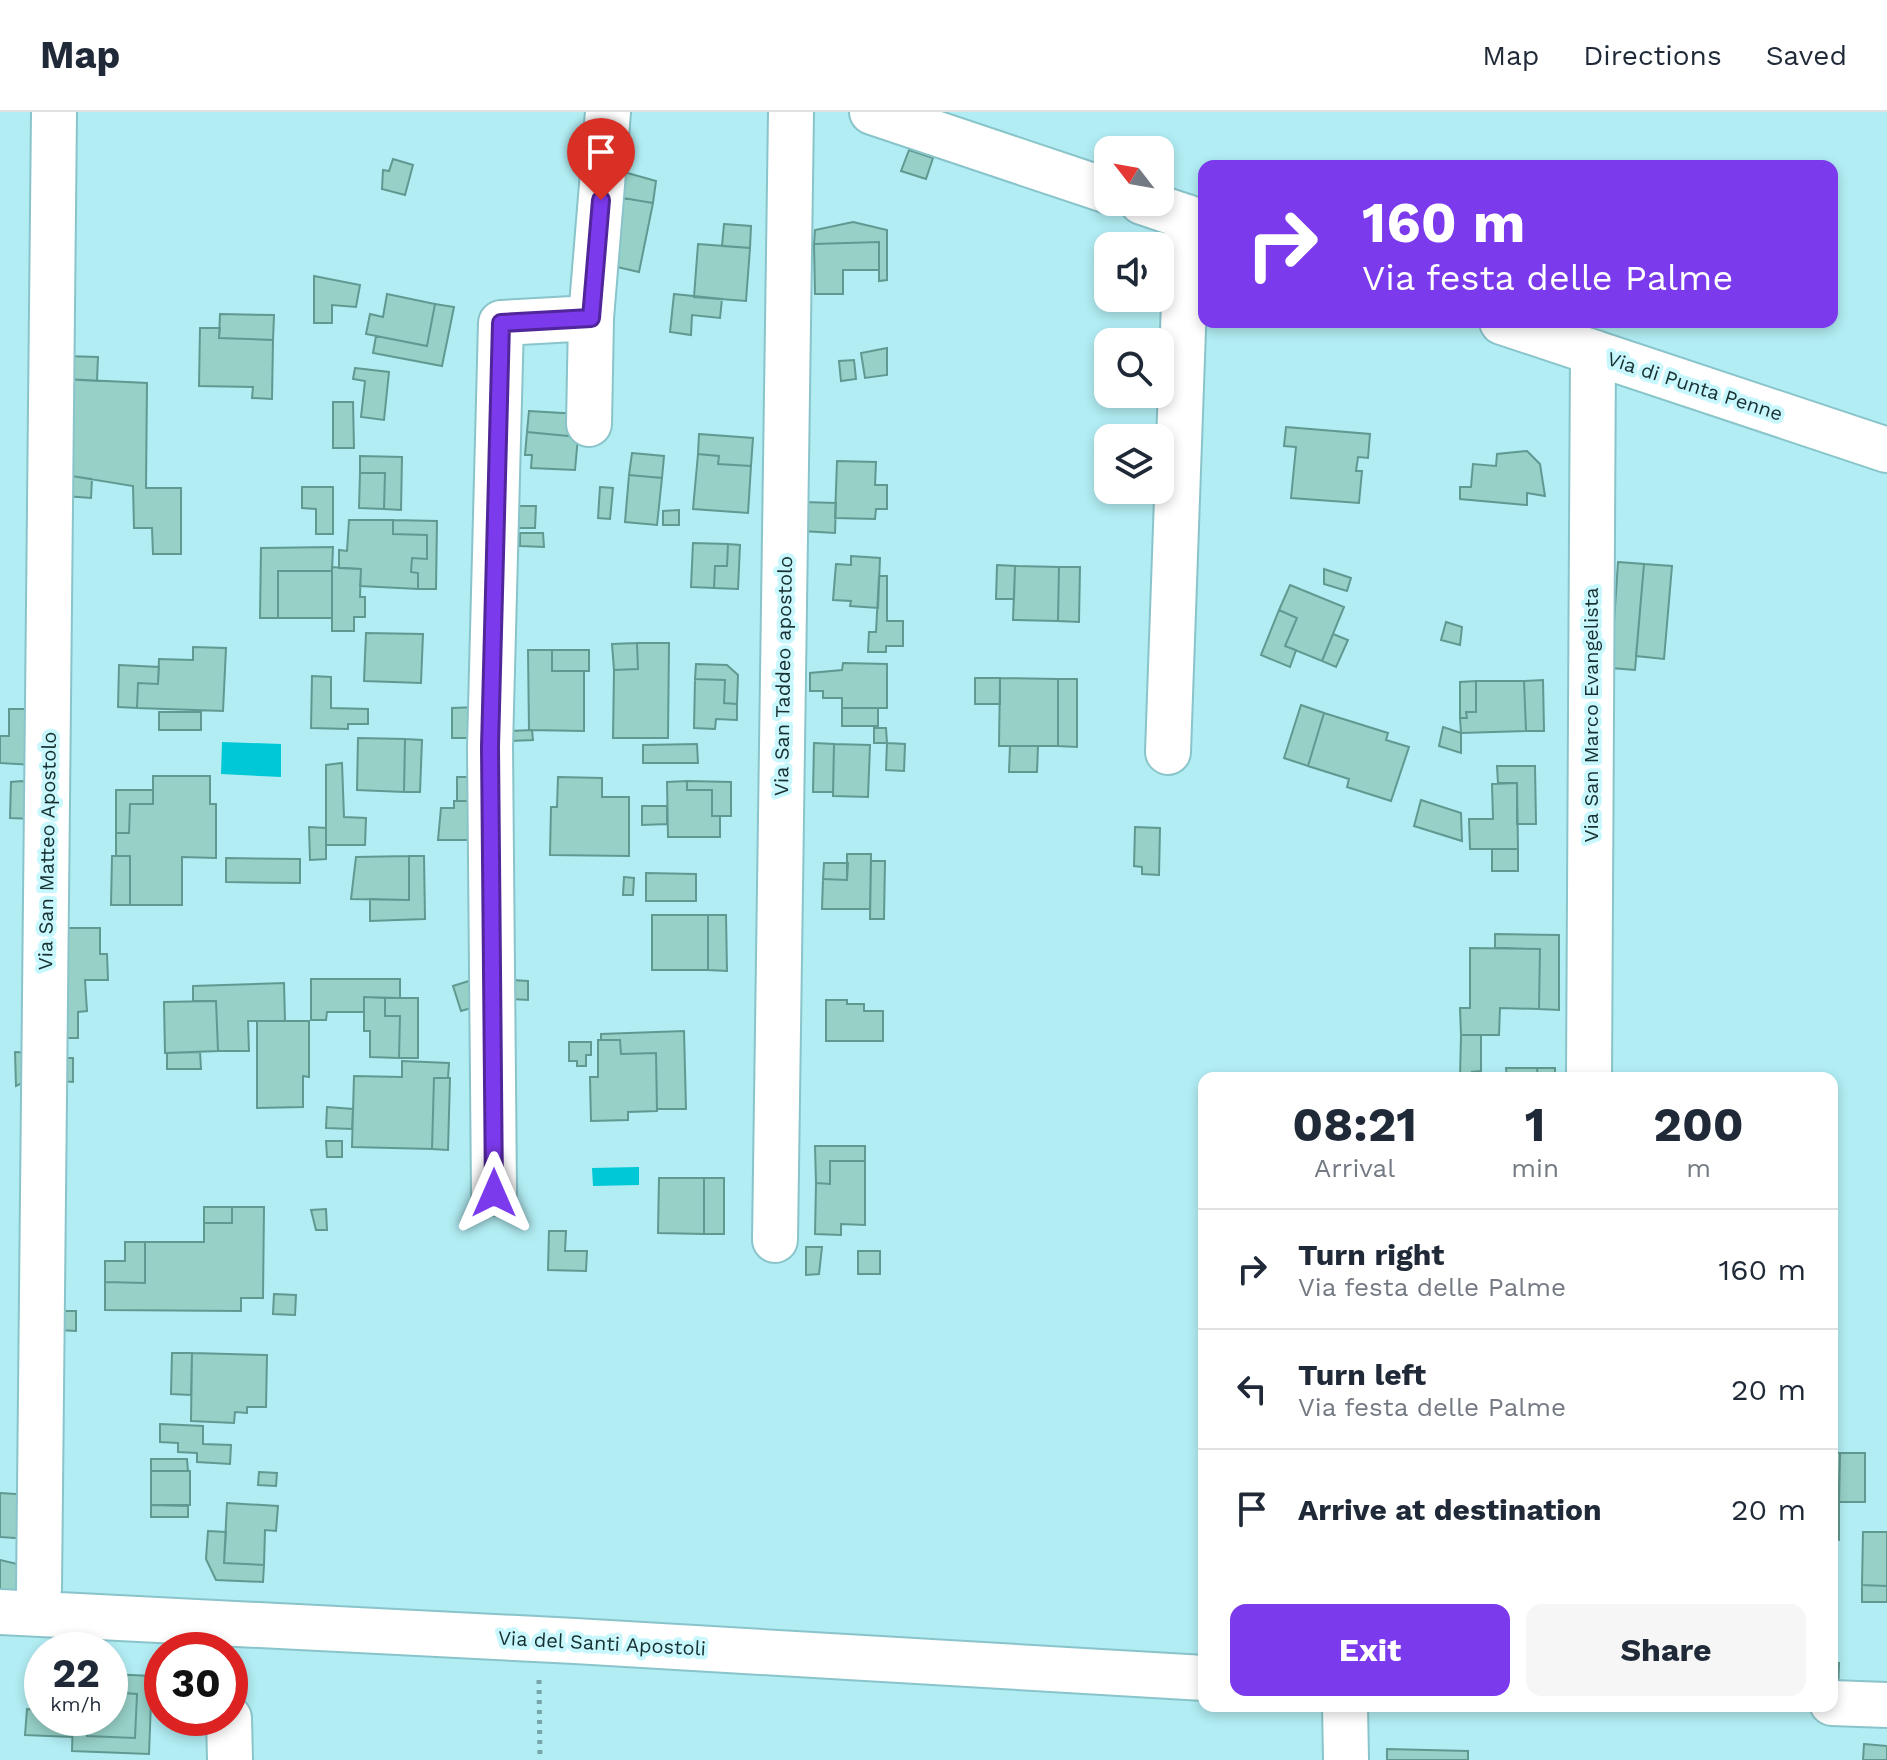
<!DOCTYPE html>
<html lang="en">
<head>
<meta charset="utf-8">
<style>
	:root { --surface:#fff; --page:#f6f6f7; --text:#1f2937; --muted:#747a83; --line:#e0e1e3; --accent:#7c3aed }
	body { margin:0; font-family:"Work Sans",sans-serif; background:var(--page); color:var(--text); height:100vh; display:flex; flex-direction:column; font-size:30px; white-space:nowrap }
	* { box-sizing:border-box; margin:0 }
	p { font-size:26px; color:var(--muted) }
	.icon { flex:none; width:44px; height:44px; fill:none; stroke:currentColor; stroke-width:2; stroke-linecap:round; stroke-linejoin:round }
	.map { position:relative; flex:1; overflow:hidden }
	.panel { position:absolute; left:1198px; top:960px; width:640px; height:640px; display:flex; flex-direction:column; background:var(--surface); border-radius:16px; box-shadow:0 4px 12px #0003 }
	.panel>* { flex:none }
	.guide { position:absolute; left:1198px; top:48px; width:640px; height:168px; border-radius:16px; box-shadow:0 4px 12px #0003; background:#7c3aed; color:#fff; overflow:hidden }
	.needle { width:52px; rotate:301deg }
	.buttons { position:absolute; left:1094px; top:24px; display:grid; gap:16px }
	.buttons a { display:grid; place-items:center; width:80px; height:80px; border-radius:16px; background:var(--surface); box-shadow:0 4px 12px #0003; font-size:40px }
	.speed { position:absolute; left:24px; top:1520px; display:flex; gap:16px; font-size:40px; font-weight:700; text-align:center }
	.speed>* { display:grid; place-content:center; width:104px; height:104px; border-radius:50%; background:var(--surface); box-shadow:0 4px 12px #0003; line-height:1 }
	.speed small { font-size:20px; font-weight:400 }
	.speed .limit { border:12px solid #d22; background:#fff; color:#111 }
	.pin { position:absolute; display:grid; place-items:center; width:68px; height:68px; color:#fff; margin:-82px -34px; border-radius:50% 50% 50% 0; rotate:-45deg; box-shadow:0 0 8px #0007 }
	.pin .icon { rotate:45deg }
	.me { position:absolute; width:88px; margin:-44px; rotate:0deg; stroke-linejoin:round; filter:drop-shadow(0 0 6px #0008) }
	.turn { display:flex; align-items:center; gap:28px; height:168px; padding:0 32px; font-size:36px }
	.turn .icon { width:104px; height:104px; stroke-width:2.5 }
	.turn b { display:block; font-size:56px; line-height:68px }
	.eta { display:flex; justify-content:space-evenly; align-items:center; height:136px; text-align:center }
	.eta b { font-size:48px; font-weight:700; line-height:56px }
	.button { display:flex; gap:16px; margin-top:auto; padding:16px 32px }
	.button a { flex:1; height:92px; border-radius:16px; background:var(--accent); color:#fff; font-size:32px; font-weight:700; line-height:92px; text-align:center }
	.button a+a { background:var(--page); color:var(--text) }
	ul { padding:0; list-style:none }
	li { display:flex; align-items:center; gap:24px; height:120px; padding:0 32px; border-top:2px solid var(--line) }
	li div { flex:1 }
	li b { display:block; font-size:30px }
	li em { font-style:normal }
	header { display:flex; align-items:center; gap:48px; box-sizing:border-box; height:112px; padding:0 40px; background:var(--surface); border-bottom:2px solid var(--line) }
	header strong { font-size:38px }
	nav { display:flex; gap:44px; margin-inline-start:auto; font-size:28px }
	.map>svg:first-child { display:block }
	.water { fill:#00c8d7 }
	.building { fill:#96d0c7; stroke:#609991; stroke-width:2 }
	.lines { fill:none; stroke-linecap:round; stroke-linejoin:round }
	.minor-casing { stroke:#89c4ca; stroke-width:48 }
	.path { stroke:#77a5aa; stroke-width:5; stroke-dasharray:4 6; stroke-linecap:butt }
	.minor { stroke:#fff; stroke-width:44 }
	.route-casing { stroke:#51269a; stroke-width:20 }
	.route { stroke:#7c3aed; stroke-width:14 }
	.labels { text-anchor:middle; stroke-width:8; stroke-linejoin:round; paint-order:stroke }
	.street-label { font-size:20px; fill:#173032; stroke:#c8f8fd }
</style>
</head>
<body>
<header>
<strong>Map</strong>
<nav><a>Map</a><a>Directions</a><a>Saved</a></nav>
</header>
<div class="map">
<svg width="1887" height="1648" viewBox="0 0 1887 1648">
	<rect width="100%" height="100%" fill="#b1edf3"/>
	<path class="water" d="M222,630L281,632V665L221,662Z
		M639,1055V1073L593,1074L592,1056Z"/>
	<path class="building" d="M909,38L933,46L926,67L901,59Z
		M393,47L413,53L405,83L382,77L383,58L389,59Z
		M624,60L656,69L653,91L623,86Z
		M623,86L653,91L639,160L617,155Z
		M853,110L887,118V168L879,169V130L814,132L815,118Z
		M724,112L751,114L750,136L722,134Z
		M879,130V158H843V182H815L814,132Z
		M698,132L750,136L746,189L694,185Z
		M314,164L360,173L356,195L332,193V211H314Z
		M387,182L435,192L427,234L366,222L370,202L383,205Z
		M674,182L722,187L720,206L692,203L691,223L670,220Z
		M435,192L454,195L442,254L373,241L376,224L427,234Z
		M220,202L274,203L273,228L219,226Z
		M200,216H220L219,226L273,228L272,287L252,286L253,275L199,274Z
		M887,236V263L865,266L861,241Z
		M65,244L98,245L97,269L64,267Z
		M854,248L856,267L841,269L839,249Z
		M355,256L389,260L384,308L361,305L365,269L353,267Z
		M64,267L147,271L146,376H181V442H153L152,416H134L133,374L65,363Z
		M333,290H353L354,336H333Z
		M529,299L579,302L578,325L527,320Z
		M1286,315L1370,322L1368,346L1358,345L1356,359H1362L1359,391L1291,386L1296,335L1284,334Z
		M527,320L578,325L575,358L531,356L532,343H525Z
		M699,322L753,326L751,354L718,352L719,344L698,342Z
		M1527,339L1540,352L1545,384L1527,381V393L1460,387V375H1471L1473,352L1496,354L1497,342Z
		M632,341L664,344L662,366L629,363Z
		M698,342L719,344L718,352L751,354L748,401L693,397Z
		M360,344L402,345L401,398L384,397L385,361H360Z
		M837,349L876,350L875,373H887V397H876L875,407L835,406Z
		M360,361H385L384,397L359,396Z
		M65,363L92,367L91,386L65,384Z
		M629,363L662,366L657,413L625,410Z
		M302,375H333V422H316V397L302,396Z
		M600,375L613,376L610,407L598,406Z
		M803,390L836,391L835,421L802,419Z
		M511,394H536L535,416H510Z
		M679,398V413H663V399Z
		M349,408H393V422L427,423V447L412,446L411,460L418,461V477L360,474L361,457L339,456V438L347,439Z
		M393,408L437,409L436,477H418V461L411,460L412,446L427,447V423L393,422Z
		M520,421H543L544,435L520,434Z
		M693,431L728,432L727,454H715L714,476L691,475Z
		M728,432L740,433L738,477L714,476L715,454H727Z
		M333,435L332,459H278V506H260L261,436Z
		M851,444L880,446L878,496L850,494L851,489L833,488L836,452L851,453Z
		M1618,450L1644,452L1635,558L1611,556Z
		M1644,452L1672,454L1664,547L1636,544Z
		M997,453L1015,454L1014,487H996Z
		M1015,454L1059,455L1058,509L1013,508Z
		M332,455L361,457L360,485H365V505H354V519H332Z
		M1059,455H1080L1079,510L1058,509Z
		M1324,457L1351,466L1347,479L1324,472Z
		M278,459H332V506H278Z
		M879,464H887V509H903V534H886V540H868L869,520H876Z
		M1290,473L1344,495L1322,549L1285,534L1297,506L1279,498Z
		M1279,498L1297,506L1285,534L1296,538L1290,555L1261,543Z
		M1446,510L1462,515L1460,533L1441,528Z
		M366,521L423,522L421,571L364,569Z
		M1333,522L1348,528L1336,555L1322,549Z
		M637,531L638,557L614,558L612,532Z
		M637,531H669L668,626H613L614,558L638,557Z
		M193,535L226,536L223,599L137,596L138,571L158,572L159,547L193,548Z
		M528,538H552V559H584V619L529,618Z
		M552,538H589V559H552Z
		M843,551L887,552V596H842V586H823V579H810V561L842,558Z
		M696,552L727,553L738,563L737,592L724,591L725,568L695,567Z
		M119,553L159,555L158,572L138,571L137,596L118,595Z
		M312,564L331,565V596L368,597V612H348V617L311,616Z
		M975,566H1000V592H975Z
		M1000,566L1058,567V634H999Z
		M695,567L725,568L724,591L737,592V608L716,607L715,617L694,616Z
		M1058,567H1077V635L1058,634Z
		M1543,568L1544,619H1526L1524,569Z
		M1476,569V600H1466L1467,606H1460V570Z
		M1476,569H1524L1526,619L1461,621L1460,606H1467L1466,600H1476Z
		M1301,593L1324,601L1308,654L1284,646Z
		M478,595V626H452V596Z
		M842,596H878V614H842Z
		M9,597H34V653L0,651V624H9Z
		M159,600H201V618H159Z
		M1324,601L1388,621L1386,628L1409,635L1391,689L1347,675L1349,667L1308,654Z
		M1443,615L1461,621V641L1439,634Z
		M874,616H886L887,631H874Z
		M532,618L533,628L510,629V619Z
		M358,626L405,627L404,680L357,678Z
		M405,627L422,628L420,680H404Z
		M814,631L834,632L833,680H813Z
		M887,631L905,632L904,659L886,658Z
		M697,632L698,651H643V633Z
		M834,632L870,633L868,685L833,684Z
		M1010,634H1038L1037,660H1009Z
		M342,651L344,705L366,706L365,733H326V653Z
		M1497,654H1535L1536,712H1517V671H1498Z
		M153,664H210V692H216V746L182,745V793H130V744H116V721H129L130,692H153Z
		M457,665H478V689H457Z
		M558,665L602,666V685H629V744L550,743L551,695H557Z
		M22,669L30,672L33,707L10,706L11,670Z
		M687,669V678H712V704H720V725H668L667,670Z
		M687,669L731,670V704H712V678H687Z
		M1517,671L1518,737H1470L1469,707H1493L1492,672Z
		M116,678H153V692H130L129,721H116Z
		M1421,688L1461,701L1462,729L1414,714Z
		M454,689H478V708H468V728H438L441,696H454Z
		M642,694H667V712L642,713Z
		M309,715L326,716V747L310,748Z
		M1135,715L1160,716L1159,763L1142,762V755L1134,754Z
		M1492,737H1518V759H1492Z
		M847,742H871L870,797H822L823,767L847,768Z
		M112,744H130V793H111Z
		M409,744V788L351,787L356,745Z
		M409,744H424L425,807L370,809V787L409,788Z
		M226,746L300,747V771L226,770Z
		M871,749H885L884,807H870Z
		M824,751H848L847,768L823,767Z
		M646,761L696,762V789H646Z
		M624,765L634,766L633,783H623Z
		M652,803H708V858H652Z
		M708,803H726L727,859L708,858Z
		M60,816H100V842H107L108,868H85L87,899L78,900V926H63Z
		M1495,822L1559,823V898L1539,897L1540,837L1495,836Z
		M1470,836L1540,837L1539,897L1500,896L1499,923H1461L1460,896H1470Z
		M478,866V894L461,899L453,874Z
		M311,867H400V886L364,885V900H327L326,908H311Z
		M512,868L528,869V888L512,887Z
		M284,871L285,909H248L249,939H218L216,889H193V874Z
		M364,885L385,886V904H400L399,946L370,945V919H364Z
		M385,886H418V946H399L400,904H385Z
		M826,888H847V892H864V899H883V929H826Z
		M216,889L218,939L165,941L164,890Z
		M257,909H309V965L303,964V995L257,996Z
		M684,919L686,997H657L656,941L621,942L620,928H601V922Z
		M1461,923H1481V959L1472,960L1471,966H1460Z
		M598,928H620L621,942L656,941L657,999L628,1000V1008L591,1009L590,965H598Z
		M569,930H591V943H586V954H577V949H569Z
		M15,940L32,941L31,967L16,974Z
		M200,940L201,957H167V941Z
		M62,946H73V970L61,969Z
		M402,949L449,951L448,966H434L432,1037L352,1035L354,964L402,965Z
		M1506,956H1537L1538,966H1507Z
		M1537,956H1555V966H1538Z
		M434,966H450L448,1038L432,1037Z
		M327,995L353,997L352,1017L326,1016Z
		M326,1029H342V1045H327Z
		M815,1034H865V1049H830V1072L816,1071Z
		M830,1049H865V1113L841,1112V1123L815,1122L816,1071L830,1072Z
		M659,1066H704V1122L658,1121Z
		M704,1066H724V1122H704Z
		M204,1095H232V1111H204Z
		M232,1095H264L263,1186H241V1199L105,1198V1170L145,1171V1130H204V1111H232Z
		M326,1097L327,1118H316L311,1098Z
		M549,1119H566L565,1139H587L586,1159L548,1158Z
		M125,1130H145V1171L105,1170V1149H125Z
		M806,1135H822L819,1162L806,1163Z
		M858,1139H880V1162H858Z
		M274,1182L296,1183L295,1203L273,1202Z
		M59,1199H76V1219L59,1218Z
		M172,1241H192L191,1283L171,1282Z
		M192,1241L267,1243L266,1295H247V1301L235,1300L234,1311L191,1309Z
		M160,1312L203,1314V1332L231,1333L230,1352L197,1350V1341L178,1340V1331L160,1330Z
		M1832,1341H1840L1839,1375H1832Z
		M1840,1341H1865V1390H1839Z
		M151,1347H187L188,1359H151Z
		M151,1359H190V1393H151Z
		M259,1360L277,1361L276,1374L258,1373Z
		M1832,1375H1839V1428L1832,1429Z
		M0,1381L31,1383L29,1427L0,1425Z
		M227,1391L278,1394L276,1419L265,1418L264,1453L224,1451Z
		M151,1393L188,1394V1405H151Z
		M208,1419L226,1420L224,1451L264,1453L263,1470L216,1468L206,1447Z
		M1863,1420H1887V1474L1862,1473Z
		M0,1448L26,1454L31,1492L0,1490Z
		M1862,1473L1887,1474V1490H1862Z
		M1832,1551H1839L1838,1583H1832Z
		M110,1562L152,1564L149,1642L72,1639L73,1606H88L87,1624L135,1626L137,1582L110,1580Z
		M110,1567V1580L137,1582L135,1626L87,1624L88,1606H110Z
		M42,1570V1606H73L72,1625L25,1623L27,1597L41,1598Z
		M1864,1632L1887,1634V1648H1863Z
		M1387,1637L1468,1639V1648H1387Z"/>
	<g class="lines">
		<defs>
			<path id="minor" d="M872,0L1108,79
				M1142,90L1204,111
				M1502,210L1887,338
				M589,312L591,206L608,0
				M1168,640L1187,105
				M1589,966L1593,240
				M494,1081L490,635L501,211L591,206
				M775,1128L791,0
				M39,1477L54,0
				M0,1500L575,1529L1204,1566
				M1832,1591L1887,1593
				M1345,1594L1346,1648
				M229,1606L230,1648"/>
		</defs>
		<use href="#minor" class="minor-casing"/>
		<path class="path" d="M539,1568L540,1648"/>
		<use href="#minor" class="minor"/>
	</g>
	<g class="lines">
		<defs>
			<path id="route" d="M494,1081L490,635L501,211L591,206L601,88"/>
		</defs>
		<use href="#route" class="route-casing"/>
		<use href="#route" class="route"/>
	</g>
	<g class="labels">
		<g class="street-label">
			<text transform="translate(1695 274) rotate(18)" y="7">Via di Punta Penne</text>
			<text transform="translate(783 564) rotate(-89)" y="7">Via San Taddeo apostolo</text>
			<text transform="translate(1591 603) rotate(-90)" y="7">Via San Marco Evangelista</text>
			<text transform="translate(47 739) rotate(-89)" y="7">Via San Matteo Apostolo</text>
			<text transform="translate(602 1531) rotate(3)" y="7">Via del Santi Apostoli</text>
		</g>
	</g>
</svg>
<div class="buttons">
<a><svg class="needle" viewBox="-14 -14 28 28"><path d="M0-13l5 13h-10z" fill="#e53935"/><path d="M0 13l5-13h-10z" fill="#747a83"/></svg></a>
<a><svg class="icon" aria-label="sound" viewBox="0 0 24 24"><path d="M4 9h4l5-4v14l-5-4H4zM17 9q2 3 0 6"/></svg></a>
<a><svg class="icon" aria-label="search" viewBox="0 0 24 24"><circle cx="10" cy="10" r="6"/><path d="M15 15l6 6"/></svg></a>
<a><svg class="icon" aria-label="layers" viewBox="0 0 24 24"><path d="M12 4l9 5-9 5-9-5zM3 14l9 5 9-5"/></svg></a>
</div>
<div class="speed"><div>22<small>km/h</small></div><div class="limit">30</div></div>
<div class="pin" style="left:601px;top:88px;background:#d93025"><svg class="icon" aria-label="arrive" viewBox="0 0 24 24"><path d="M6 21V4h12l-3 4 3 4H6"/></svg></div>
<svg class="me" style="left:494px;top:1081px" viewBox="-20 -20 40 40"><path d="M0-17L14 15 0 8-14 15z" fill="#7c3aed" stroke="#fff" stroke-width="4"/></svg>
<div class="guide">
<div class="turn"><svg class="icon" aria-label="right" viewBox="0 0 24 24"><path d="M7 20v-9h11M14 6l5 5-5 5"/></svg><div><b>160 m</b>Via festa delle Palme</div></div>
</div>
<section class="panel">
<div class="eta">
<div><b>08:21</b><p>Arrival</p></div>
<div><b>1</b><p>min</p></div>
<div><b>200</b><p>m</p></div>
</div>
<ul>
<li><svg class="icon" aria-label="right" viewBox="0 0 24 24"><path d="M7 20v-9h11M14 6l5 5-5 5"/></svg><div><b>Turn right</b><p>Via festa delle Palme</p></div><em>160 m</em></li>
<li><svg class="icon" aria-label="left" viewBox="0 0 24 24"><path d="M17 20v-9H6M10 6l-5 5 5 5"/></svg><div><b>Turn left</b><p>Via festa delle Palme</p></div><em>20 m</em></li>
<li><svg class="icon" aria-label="arrive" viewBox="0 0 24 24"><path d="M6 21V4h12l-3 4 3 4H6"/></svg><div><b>Arrive at destination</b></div><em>20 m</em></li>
</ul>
<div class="button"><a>Exit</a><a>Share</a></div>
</section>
</div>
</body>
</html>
